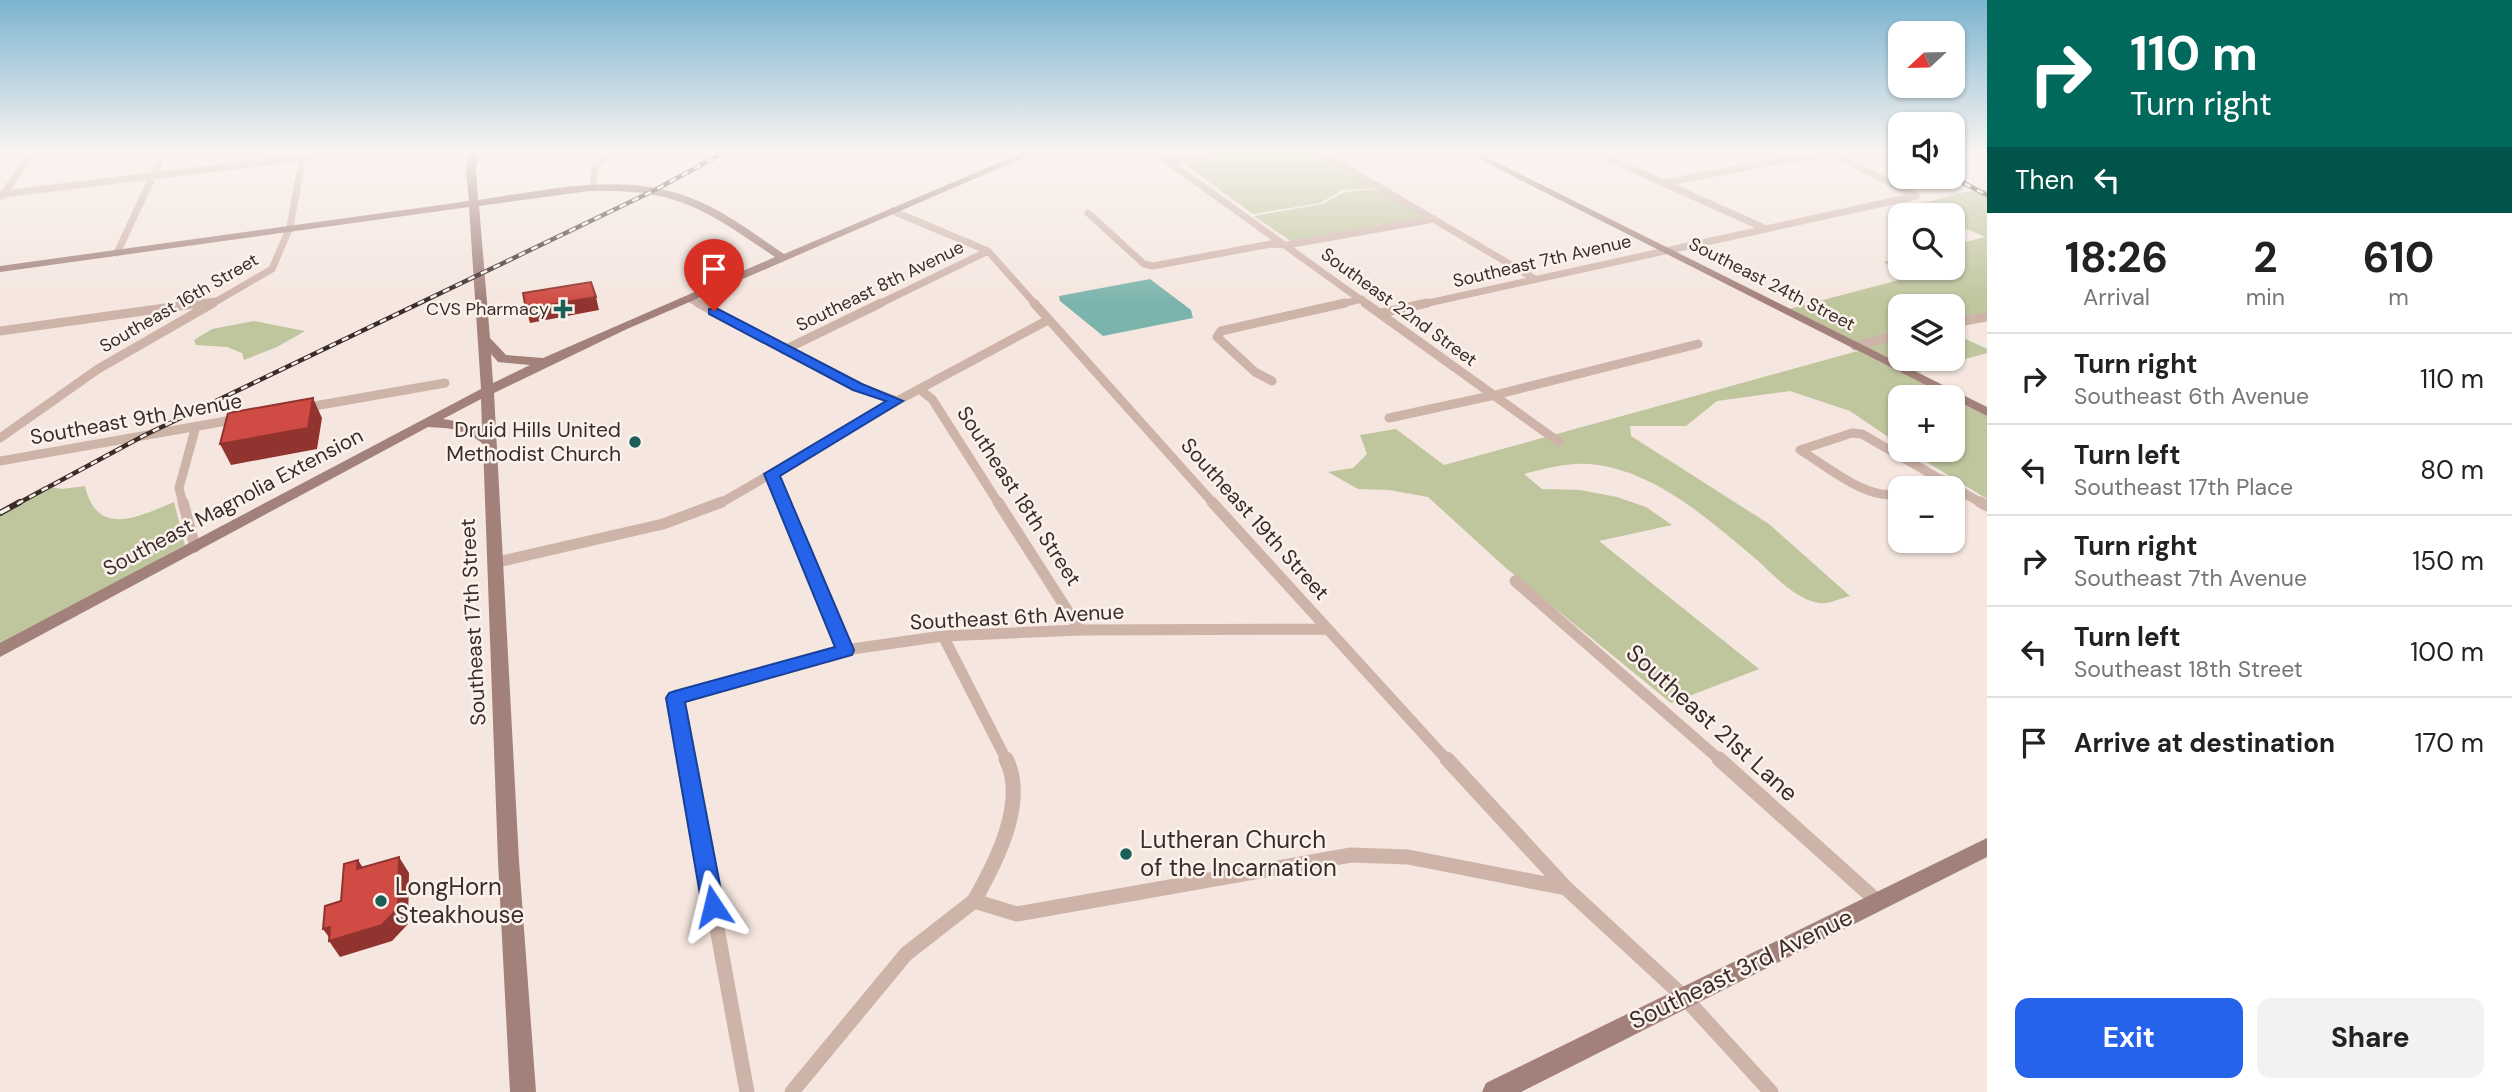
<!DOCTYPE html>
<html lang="en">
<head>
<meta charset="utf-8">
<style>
	:root { --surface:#fff; --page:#f2f2f2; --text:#222; --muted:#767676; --line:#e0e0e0; --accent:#2563eb }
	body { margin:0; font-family:"DM Sans",sans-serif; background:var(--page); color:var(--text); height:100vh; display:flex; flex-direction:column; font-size:26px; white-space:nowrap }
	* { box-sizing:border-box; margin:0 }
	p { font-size:23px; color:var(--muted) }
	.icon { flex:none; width:38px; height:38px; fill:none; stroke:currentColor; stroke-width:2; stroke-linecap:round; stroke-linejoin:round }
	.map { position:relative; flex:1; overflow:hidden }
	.side { display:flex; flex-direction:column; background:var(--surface); width:525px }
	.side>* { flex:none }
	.banner { background:#00695c; color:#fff; overflow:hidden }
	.needle { width:46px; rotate:248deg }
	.fabs { position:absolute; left:1888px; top:21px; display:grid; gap:14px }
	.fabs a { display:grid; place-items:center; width:77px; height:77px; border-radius:14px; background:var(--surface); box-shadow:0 2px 5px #0004; font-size:35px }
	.pin { position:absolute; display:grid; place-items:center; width:60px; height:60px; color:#fff; margin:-72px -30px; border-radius:50% 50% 50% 0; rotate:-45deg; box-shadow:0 0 7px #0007 }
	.pin .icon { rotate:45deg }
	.me { position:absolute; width:77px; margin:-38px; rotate:350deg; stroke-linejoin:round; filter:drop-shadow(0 0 5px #0008) }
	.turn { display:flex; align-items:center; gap:24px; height:147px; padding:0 28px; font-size:32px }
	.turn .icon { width:91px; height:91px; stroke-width:2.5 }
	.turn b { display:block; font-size:49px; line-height:60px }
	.then { display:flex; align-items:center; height:66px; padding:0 28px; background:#0003; gap:14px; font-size:26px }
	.eta { display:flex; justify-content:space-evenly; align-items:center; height:119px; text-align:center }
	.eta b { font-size:42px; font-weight:700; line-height:49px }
	.cta { display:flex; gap:14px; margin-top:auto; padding:14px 28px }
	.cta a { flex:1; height:80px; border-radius:14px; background:var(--accent); color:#fff; font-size:28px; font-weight:700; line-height:80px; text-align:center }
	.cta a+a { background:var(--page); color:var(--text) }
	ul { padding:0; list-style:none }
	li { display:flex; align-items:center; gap:21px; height:91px; padding:0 28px; border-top:2px solid var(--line) }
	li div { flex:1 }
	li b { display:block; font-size:26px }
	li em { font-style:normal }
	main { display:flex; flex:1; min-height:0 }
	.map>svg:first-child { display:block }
	.green { fill:#bfc59d }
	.water { fill:#7bb4ac }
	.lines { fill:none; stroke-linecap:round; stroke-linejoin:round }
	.street-far3 { stroke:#ceb3a9; stroke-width:7 }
	.street-far2 { stroke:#ceb3a9; stroke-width:9 }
	.street-far1 { stroke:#ceb3a9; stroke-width:11 }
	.street { stroke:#ceb3a9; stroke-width:15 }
	.secondary { fill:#a2817a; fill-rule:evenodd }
	.rail-far1-casing { stroke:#3b2c2a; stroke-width:4.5 }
	.rail-casing { stroke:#3b2c2a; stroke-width:6 }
	.rail-far1 { stroke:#fbf2ec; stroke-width:2.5; stroke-dasharray:7; stroke-linecap:butt }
	.rail { stroke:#fbf2ec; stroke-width:3.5; stroke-dasharray:11; stroke-linecap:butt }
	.shaded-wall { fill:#91342f }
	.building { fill:#cf4b43; stroke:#91342f; stroke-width:2 }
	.route { fill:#2563eb; stroke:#184099; stroke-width:2 }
	.poi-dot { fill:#1b6058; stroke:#fbf2ec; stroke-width:2.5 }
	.labels { text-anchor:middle; stroke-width:5; stroke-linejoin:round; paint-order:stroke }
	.far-street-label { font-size:18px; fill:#3b2c2a; stroke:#fbf2ec }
	.far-poi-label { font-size:18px; fill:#3b2c2a; stroke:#fbf2ec; text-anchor:end }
	.street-label { font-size:21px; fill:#3b2c2a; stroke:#fbf2ec }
	.poi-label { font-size:21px; fill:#3b2c2a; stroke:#fbf2ec; text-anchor:end }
	.near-street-label { font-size:24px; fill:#3b2c2a; stroke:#fbf2ec }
	.near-poi-label { font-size:24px; fill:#3b2c2a; stroke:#fbf2ec; text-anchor:start }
</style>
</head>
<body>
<main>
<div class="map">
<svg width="1987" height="1092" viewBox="0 0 1987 1092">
	<rect width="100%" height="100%" fill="#f5e6df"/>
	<path class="green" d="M1230,150H1310L1376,188L1342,190L1320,203L1253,214L1182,162L1221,156Z
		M1377,189L1435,220L1298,246L1254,216L1322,204L1345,192Z
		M1973,190H1987V313L1953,322V306H1900V359H1953V333L1987,349V353L1915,373L1789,309L1910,277L1883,262L1900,258V268H1953V245L1985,237L1953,223V215H1934L1911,206Z
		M254,321L305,331L277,347L244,360L242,353L227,347L196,345L194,340L212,329Z
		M1858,351L1950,397H1900V445L1850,411L1790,391L1717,401L1686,426H1630L1631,436L1769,524L1850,596C1841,598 1827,605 1819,603C1794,598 1775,576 1757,560C1712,522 1659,474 1598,465C1573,461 1548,468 1524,474L1542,489L1580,490L1617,497L1646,507L1672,525L1599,541L1759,669L1671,703L1507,569L1428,497L1389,490L1358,489L1328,472L1353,468L1367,454L1360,435L1396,429L1444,465Z
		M1953,399L1987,416V499L1907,450H1953Z
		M44,486L62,489L85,486C97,539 140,516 174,502L185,545L0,646V511Z"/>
	<path class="water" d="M1150,279L1191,310L1193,318L1103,336L1060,301L1059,296Z"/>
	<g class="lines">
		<path class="street-far3" d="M1152,150L1368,305
			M1316,150L1535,279
			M1590,150L1764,228
			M1975,150L1987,155
			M1828,151L1916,196
			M1171,162L1228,150
			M1664,183L1789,159L1835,155
			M593,188L595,167L604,158
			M3,194L366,150
			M2,196L34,150
			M893,211L988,251L1036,305
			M1088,213L1144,264L1153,266L1271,244L1287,245L1434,219
			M117,253L165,150
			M690,299L701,305
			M189,305L215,301
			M210,305L272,269L290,227L304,150
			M877,305L988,251
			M1337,305L1362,299
			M1419,305L1916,196"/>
		<path class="street-far2" d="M698,303L858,387L897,401
			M1034,303L1214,504
			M1365,303L1559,442
			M1381,313L1427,303
			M1953,323L1987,317
			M0,331L201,303
			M1855,346L1900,335
			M784,350L881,303
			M1272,381L1255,372L1217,337L1221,331L1345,303
			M919,389L932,399L999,504
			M303,408L445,383
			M1389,418L1495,395L1698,344
			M0,438L98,369L213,303
			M0,461L238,419
			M772,474L784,504
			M1914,488L1942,479
			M1900,493C1869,503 1827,466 1800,450L1852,433L1862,434L1983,504
			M183,504L179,488L196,426
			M719,504L897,401L1048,320"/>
		<path class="street-far1" d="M183,502L195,547
			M784,502L845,650
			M998,502L1080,630
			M1212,502L1448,761
			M1980,502L1987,506
			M493,563L663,524L722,502
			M1515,581L1721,761
			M943,636L1007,761
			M686,761L675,698L845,650L943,636L1080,630L1326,629"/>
		<path class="street" d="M686,759L747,1092
			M1447,759L1566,888
			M1719,759L1877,901
			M974,901C995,864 1028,802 1006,759
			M792,1092L906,954L974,901L1017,914L1351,855L1408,857L1566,888L1684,997L1771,1092"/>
		<path class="secondary" d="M469,150H478L476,170L478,200C547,190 624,171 691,198C725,211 754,234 784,254L1029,150H1041L627,329L494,393L519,861L536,1092H510L498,861L483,444C465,429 450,428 428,427L0,657V643L481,389L469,207L0,272V266L469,201L466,170ZM589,191C678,188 705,210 775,257L543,358L506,355L490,338L479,206ZM491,354L498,362L530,365L493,383ZM481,399L482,430L467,423L443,419Z
			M1461,150H1472L1987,407V416Z
			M1987,838V857L1521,1092H1482L1486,1083Z"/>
		<defs>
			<path id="rail-far1" d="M1952,177L1987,195
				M17,504L145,435L653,191L729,150"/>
			<path id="rail" d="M0,513L20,502"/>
		</defs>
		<use href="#rail-far1" class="rail-far1-casing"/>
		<use href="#rail" class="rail-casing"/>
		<use href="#rail-far1" class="rail-far1"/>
		<use href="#rail" class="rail"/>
	</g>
	<path class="shaded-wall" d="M596,297L599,310L530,323L526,309Z
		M313,398L322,418L317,449L231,465L220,444Z
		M399,857L409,873L408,924L392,941L340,957L329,941L331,940L323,929Z
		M358,860L368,876L357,869Z"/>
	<path class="building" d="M591,282L596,297L526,309L523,293Z
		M313,398L308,428L220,444L228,413Z
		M399,857L398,908L382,925L329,941L330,927L323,929L325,906L341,901L344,864L358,860L357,869Z"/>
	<linearGradient id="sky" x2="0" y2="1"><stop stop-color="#7cb4d0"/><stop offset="0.5" stop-color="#faf4f1"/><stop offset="1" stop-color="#faf4f1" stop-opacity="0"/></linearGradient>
	<rect width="1987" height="302" fill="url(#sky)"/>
	<path class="route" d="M709,309H718L862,384L903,401L780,476L854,650L852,655L685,702L724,906L721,913L713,916L705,913L702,906L666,698L669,693L675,691L835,647L764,474L886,401L853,390L709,314Z"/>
	<g class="poi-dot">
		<path d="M559.5 298.5h7v7h7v7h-7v7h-7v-7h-7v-7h7z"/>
		<circle cx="635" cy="442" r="7"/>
		<circle cx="1126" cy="854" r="7"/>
		<circle cx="381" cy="901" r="7"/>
	</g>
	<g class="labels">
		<g class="far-street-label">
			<text transform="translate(1542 261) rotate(-13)" y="6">Southeast 7th Avenue</text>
			<text transform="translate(1772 284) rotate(27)" y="6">Southeast 24th Street</text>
			<text transform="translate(880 286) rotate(-26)" y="6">Southeast 8th Avenue</text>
			<text transform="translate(179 303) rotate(-30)" y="6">Southeast 16th Street</text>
			<text transform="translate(1399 307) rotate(36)" y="6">Southeast 22nd Street</text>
		</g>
		<g class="far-poi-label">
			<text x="549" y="315">CVS Pharmacy</text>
		</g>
		<g class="street-label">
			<text transform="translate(136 419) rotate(-10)" y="7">Southeast 9th Avenue</text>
			<text transform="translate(1019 496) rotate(57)" y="7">Southeast 18th Street</text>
			<text transform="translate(233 502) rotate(-28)" y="7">Southeast Magnolia Extension</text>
			<text transform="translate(1255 519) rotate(48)" y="7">Southeast 19th Street</text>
			<text transform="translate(1017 617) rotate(-3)" y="7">Southeast 6th Avenue</text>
			<text transform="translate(473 622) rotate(-93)" y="7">Southeast 17th Street</text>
		</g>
		<g class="poi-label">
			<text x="621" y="437">Druid Hills United<tspan x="621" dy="24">Methodist Church</tspan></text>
		</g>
		<g class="near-street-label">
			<text transform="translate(1712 723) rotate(42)" y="8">Southeast 21st Lane</text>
			<text transform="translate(1741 969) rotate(-26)" y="8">Southeast 3rd Avenue</text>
		</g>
		<g class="near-poi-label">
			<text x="1140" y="848">Lutheran Church<tspan x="1140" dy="28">of the Incarnation</tspan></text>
			<text x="395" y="895">LongHorn<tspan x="395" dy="28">Steakhouse</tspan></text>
		</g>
	</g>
</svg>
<div class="fabs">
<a><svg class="needle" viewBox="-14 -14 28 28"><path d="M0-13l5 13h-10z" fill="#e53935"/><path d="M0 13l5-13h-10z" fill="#767676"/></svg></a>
<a><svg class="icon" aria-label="sound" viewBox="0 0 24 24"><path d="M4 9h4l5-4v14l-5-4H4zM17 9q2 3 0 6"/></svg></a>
<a><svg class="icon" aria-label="search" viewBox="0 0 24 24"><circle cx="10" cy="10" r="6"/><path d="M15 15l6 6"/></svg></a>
<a><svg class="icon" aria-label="layers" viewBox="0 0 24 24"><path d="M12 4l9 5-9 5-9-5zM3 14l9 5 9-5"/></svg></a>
<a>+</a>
<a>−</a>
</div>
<div class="pin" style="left:714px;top:311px;background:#d93025"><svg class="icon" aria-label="arrive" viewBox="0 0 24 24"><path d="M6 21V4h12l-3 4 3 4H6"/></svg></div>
<svg class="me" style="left:713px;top:906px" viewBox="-20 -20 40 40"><path d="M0-17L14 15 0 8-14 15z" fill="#2563eb" stroke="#fff" stroke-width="4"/></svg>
</div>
<section class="side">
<div class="banner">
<div class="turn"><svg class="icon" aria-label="right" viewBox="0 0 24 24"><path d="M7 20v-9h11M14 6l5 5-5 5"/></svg><div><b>110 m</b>Turn right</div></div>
<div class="then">Then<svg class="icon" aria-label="left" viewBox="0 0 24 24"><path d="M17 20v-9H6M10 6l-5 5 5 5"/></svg></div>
</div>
<div class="eta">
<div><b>18:26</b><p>Arrival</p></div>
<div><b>2</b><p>min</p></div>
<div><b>610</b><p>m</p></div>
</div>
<ul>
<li><svg class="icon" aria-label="right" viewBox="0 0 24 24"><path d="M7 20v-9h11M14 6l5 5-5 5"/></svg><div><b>Turn right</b><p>Southeast 6th Avenue</p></div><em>110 m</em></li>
<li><svg class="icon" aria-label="left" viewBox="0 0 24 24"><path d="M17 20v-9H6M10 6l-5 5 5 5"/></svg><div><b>Turn left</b><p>Southeast 17th Place</p></div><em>80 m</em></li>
<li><svg class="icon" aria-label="right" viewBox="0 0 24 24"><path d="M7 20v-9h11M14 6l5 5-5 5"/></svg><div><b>Turn right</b><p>Southeast 7th Avenue</p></div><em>150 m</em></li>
<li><svg class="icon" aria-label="left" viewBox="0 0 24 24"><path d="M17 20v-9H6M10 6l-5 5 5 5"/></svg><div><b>Turn left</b><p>Southeast 18th Street</p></div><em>100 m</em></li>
<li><svg class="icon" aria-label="arrive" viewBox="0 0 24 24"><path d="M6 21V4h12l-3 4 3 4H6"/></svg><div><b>Arrive at destination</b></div><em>170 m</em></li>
</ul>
<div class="cta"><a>Exit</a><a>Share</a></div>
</section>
</main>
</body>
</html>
